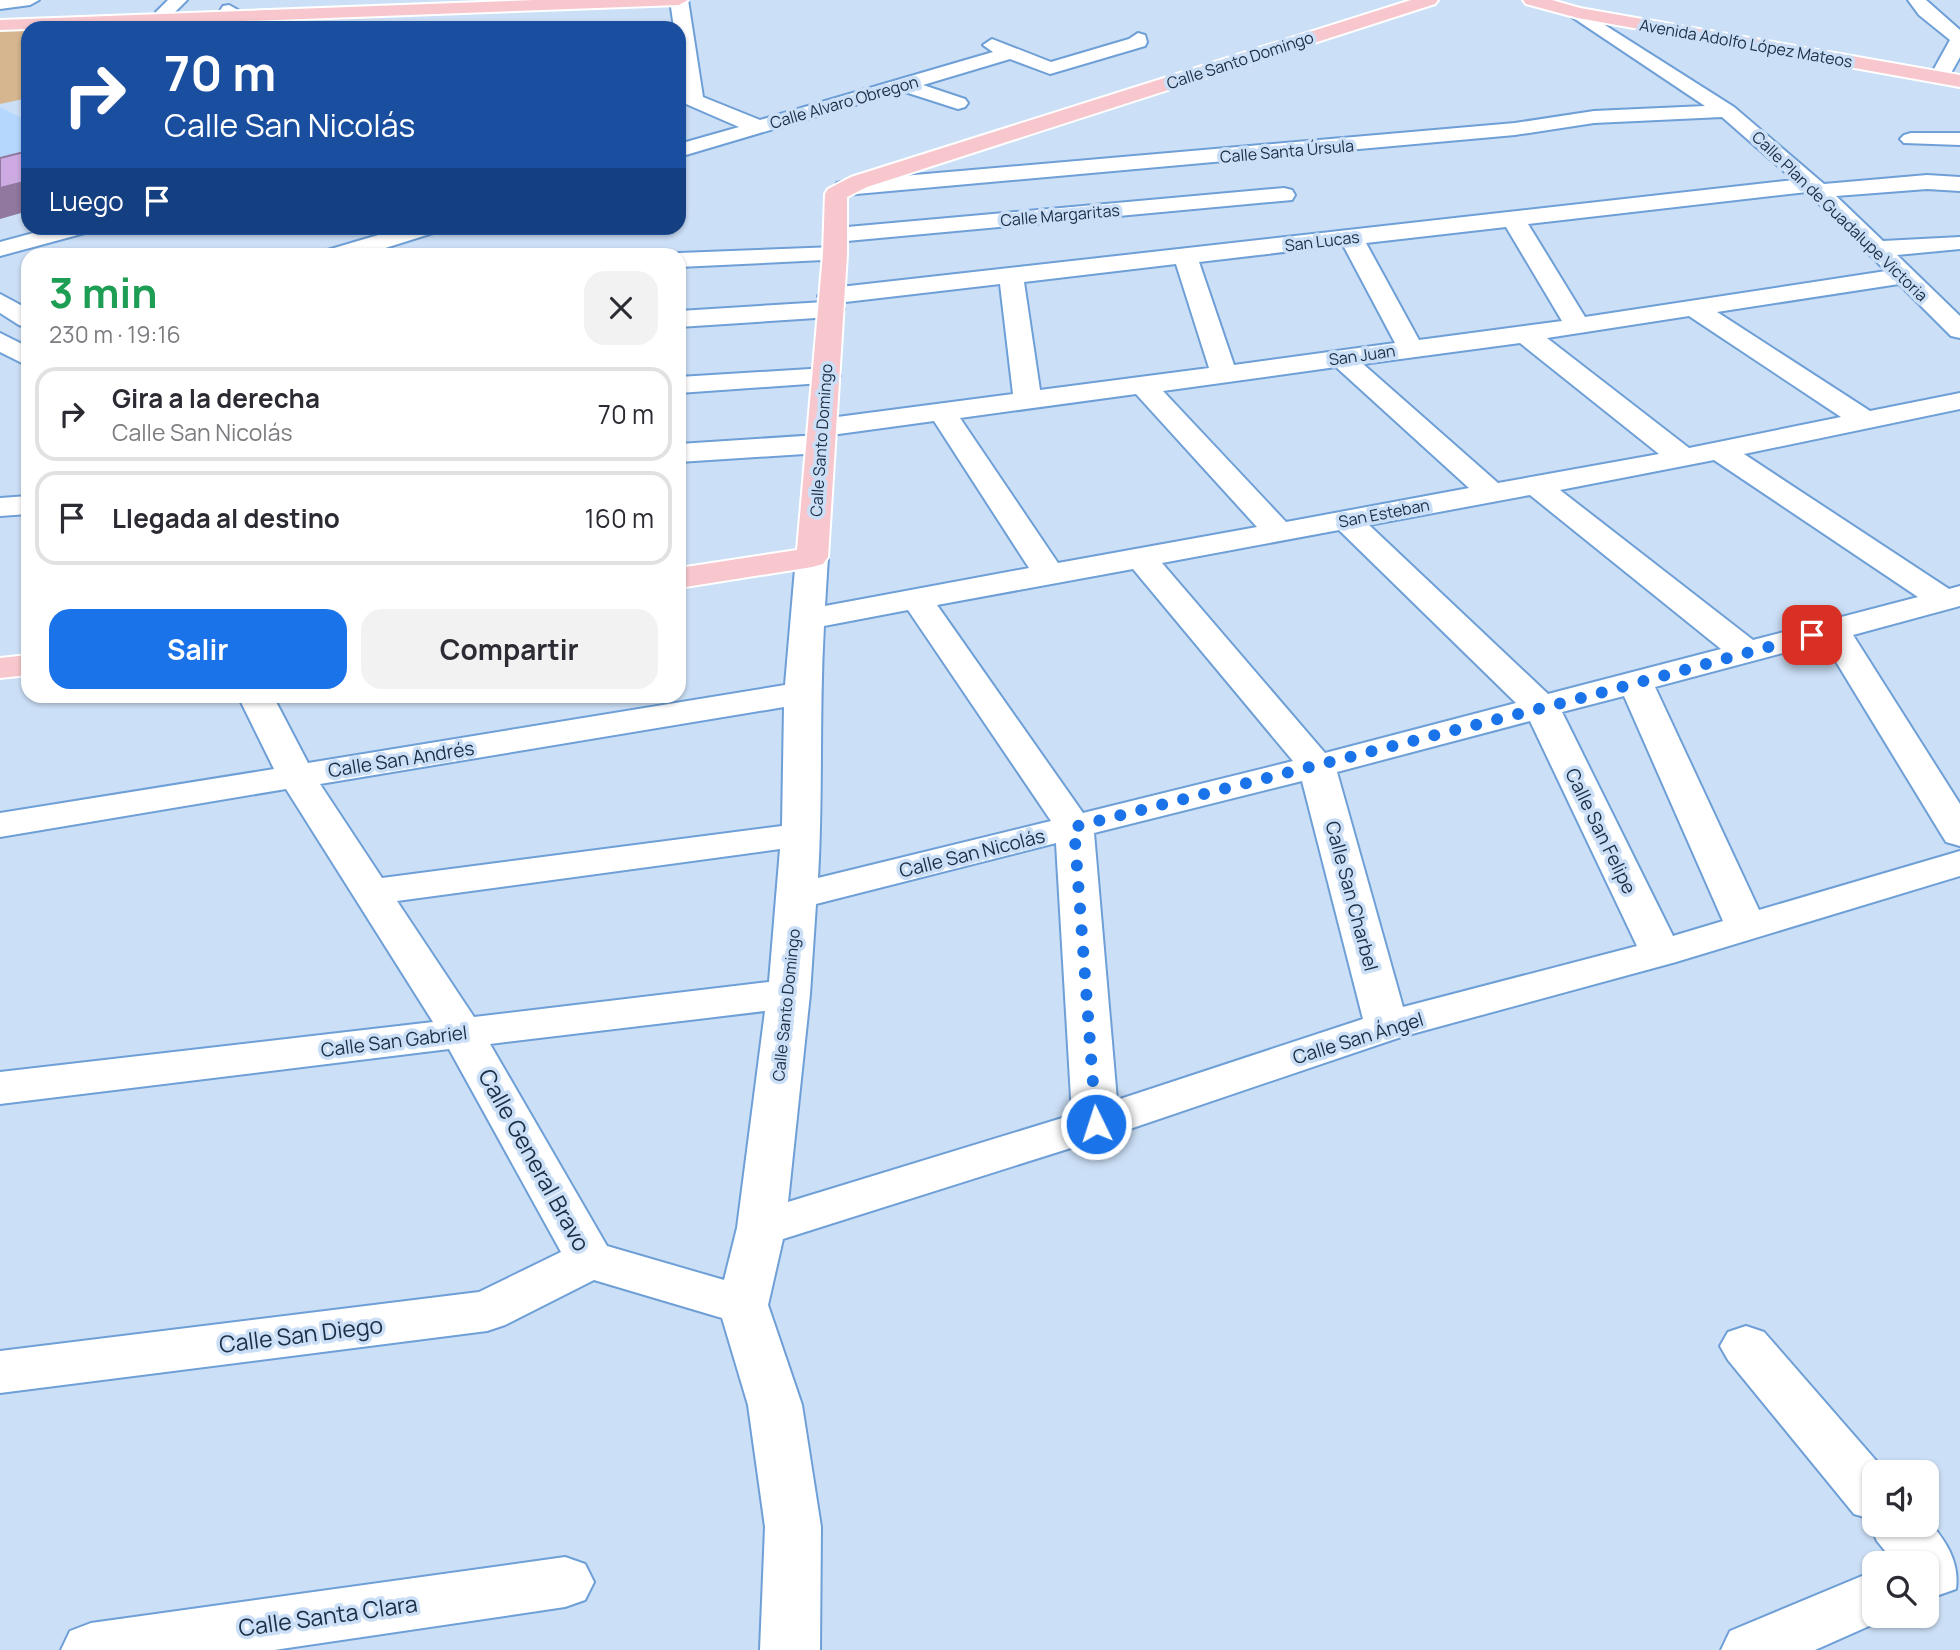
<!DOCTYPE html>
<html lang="es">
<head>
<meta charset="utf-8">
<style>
	:root { --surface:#fff; --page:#f2f2f3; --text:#2b2b33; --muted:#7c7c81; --line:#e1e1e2; --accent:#1a73e8 }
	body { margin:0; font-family:Manrope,sans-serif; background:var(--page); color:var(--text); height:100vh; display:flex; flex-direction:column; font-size:26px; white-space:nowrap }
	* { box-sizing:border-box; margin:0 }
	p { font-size:23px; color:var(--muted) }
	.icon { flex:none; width:38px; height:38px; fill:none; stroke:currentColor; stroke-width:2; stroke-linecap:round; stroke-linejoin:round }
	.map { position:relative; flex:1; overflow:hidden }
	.side { position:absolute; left:21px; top:248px; width:665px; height:455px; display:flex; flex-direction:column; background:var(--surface); border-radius:21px; box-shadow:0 2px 5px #0004 }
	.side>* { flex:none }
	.hud { position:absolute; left:21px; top:21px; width:665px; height:214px; border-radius:21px; box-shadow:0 2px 5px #0004; background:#1a4fa0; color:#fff; overflow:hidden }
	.controls { position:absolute; left:1862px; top:1460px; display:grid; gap:14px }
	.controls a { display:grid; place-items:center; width:77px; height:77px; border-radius:14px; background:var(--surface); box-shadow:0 2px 5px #0004; font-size:35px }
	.pin { position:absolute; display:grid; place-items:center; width:60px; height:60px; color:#fff; margin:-30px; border-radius:14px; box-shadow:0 4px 10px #0006 }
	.me { position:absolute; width:77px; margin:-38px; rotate:356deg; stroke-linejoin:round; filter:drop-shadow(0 0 5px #0008) }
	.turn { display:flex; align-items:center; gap:24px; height:147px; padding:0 28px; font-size:32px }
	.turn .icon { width:91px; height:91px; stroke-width:2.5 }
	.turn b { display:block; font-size:49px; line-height:60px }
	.then { display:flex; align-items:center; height:66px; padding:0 28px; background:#0003; gap:14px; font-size:26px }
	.round { display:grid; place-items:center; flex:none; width:74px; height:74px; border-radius:21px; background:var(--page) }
	.head { display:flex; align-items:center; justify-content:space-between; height:119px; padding:0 28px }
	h1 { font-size:42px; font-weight:700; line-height:52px; color:#1e9e55 }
	.cta { display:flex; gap:14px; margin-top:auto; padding:14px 28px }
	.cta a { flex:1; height:80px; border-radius:21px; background:var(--accent); color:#fff; font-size:28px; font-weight:700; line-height:80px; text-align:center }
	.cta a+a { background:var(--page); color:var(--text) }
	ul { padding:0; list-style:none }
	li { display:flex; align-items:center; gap:21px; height:94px; margin:0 14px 10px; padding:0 14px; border:4px solid var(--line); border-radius:21px }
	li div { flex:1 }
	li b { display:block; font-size:26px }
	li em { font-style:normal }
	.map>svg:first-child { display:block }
	.built { fill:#b5d7fd }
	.green { fill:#d5b68f }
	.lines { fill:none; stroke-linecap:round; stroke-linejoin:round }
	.minor-casing { stroke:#6e9fd6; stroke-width:4 }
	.major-casing { stroke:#fff; stroke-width:4 }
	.minor { fill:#fff; fill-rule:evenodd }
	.major { fill:#f7c7cd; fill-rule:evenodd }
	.shaded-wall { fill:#90789e }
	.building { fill:#cdabe2; stroke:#90789e; stroke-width:2 }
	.route { stroke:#1a73e8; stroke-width:12; stroke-dasharray:0 21.6 }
	.labels { text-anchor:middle; stroke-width:7; stroke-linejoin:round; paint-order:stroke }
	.far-street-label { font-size:16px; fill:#1a2e44; stroke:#cbdff6 }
	.street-label { font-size:19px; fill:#1a2e44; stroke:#cbdff6 }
	.near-street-label { font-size:23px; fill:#1a2e44; stroke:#cbdff6 }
</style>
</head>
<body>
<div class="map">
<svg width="1960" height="1650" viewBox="0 0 1960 1650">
	<rect width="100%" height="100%" fill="#cbdff6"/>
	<path class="built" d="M0,107L28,121V151L0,158Z"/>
	<path class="green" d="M216,19L211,28H28V98L0,104V26Z"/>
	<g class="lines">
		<defs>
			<path id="minor" d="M0,0H39L30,5L0,9Z
				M168,0H187L171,16H159L156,12Z
				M670,0H688L703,97L760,120L993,52L983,45L992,39L1051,62L1129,39L1138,33L1145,35L1147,42L1145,46L1050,74L1010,59L923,85L965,99L968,103L965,107L958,109L902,91L679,157V144L739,127L686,104C674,85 679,50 679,28H674Z
				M1908,0H1926L1960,30V57L1946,82H1932L1929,78L1950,40L1919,15Z
				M229,5L238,10L227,28H209L223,6Z
				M1578,8L1734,107L1824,184L1927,175L1960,177V191L1927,189L1836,196L1883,241L1960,237V249L1897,255L1960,316V338L1951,336L1899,284L1717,312L1870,411L1960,393V409L1744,454L1949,589L1960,586V606L1853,635L1960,804V846L1946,842L1941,834L1824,642L1655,687L1759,910L1960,851V876L1676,962L1401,1037L1112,1135L783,1239L768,1305L802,1405L821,1527L820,1650H760L765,1527L748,1405L722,1318L594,1280L505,1325L487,1331L0,1393V1351L479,1292L561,1252L449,1049L0,1104V1072L433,1022L286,789L0,837V813L274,769L238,696H273L308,763L785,685L796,557L801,550L812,547L823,550L828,557L825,606L1029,568L934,421L824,436L830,438L834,444L830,450L820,453L679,462V444L818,435L812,434L808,428L812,422L822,419L1013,394L1000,284L837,303L844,309L840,314L831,317L679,327V311L824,302L818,296L822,291L831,288L1794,180L1722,117L1594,123L1515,135L845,195L837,193L834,188L837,183L845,181L1515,123L1594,111L1705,106L1572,17L1569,13L1572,9ZM1807,192L1886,271L1585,317L1528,224ZM1506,227L1562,321L1419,340L1366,243ZM1343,245L1395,343L1234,365L1199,262ZM1176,264L1209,368L1040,390L1024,282ZM1689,316L1841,417L1689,448L1547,338ZM1520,343L1659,454L1498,483L1363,364ZM1336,367L1469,488L1286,522L1163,391ZM1136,394L1257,527L1058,563L960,418ZM1714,460L1918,597L1753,640L1560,490ZM1530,495L1721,649L1548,694L1369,525ZM1339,530L1516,703L1325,753L1162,563ZM1133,569L1293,761L1083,813L937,605ZM908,610L1051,821L818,878C823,794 819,710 824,626ZM1624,696L1723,921L1673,936L1562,712ZM784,707L782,826L382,878L320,784ZM1530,721L1637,946L1403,1007L1337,772ZM1302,781L1363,1019L1117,1100L1094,833ZM1056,843L1072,1115L788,1202L810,994L816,904ZM780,849L769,982L474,1017L397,901ZM765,1011L737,1228L724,1280L607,1246L490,1044Z
				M1911,133H1960V145L1904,143L1900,139L1904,135Z
				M1284,188L1292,190L1295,195L1292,200L836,242L828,240L824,235L828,230L836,228Z
				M52,228H89L85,233L0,256V242Z
				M402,228H437L433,233L360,256H321L324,251Z
				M835,247L844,249L847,254L844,259L679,267V256H670L679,253Z
				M0,294L28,309V328L19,325L0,313Z
				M0,333L28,347V366L0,352Z
				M826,368L836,370L840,376L836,382L679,393V377Z
				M28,496V514L0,516V498Z
				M1746,1326L1764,1332L1886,1472H1874V1524H1927V1519C1944,1539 1960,1560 1956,1589L1936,1596L1927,1593V1563H1895L1877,1541L1869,1524L1871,1519L1854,1514L1728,1360L1720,1346L1728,1332Z
				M565,1557L585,1564L594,1582L585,1600L565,1607L274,1650H61L70,1631L91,1623Z
				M1874,1571V1615H1894L1815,1650H1721L1730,1631Z"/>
			<path id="major" d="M534,0H688L679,5L0,30V20Z
				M1411,0H1438L1435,4L867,187L847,197V254L828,557L823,564L812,567L679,588V568L797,550L823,254L825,194L828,189L851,177Z
				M1523,0H1552L1580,8L1960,75V87L1578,18L1526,4Z
				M28,655V675L0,678V658Z"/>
		</defs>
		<use href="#minor" class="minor-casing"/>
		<use href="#major" class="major-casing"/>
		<use href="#minor" class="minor"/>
		<use href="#major" class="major"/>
	</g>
	<path class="shaded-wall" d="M28,181V211L0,219V188Z"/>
	<path class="building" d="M28,151V181L0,188V158Z"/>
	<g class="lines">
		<path class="route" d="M1096,1124L1074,827L1589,696L1812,635"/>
	</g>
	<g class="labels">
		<g class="far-street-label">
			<text transform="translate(1746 43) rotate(10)" y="6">Avenida Adolfo López Mateos</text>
			<text transform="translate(1240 60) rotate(-18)" y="6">Calle Santo Domingo</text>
			<text transform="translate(844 102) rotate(-16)" y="6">Calle Alvaro Obregon</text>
			<text transform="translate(1287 151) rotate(-5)" y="6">Calle Santa Úrsula</text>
			<text transform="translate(1060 215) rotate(-5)" y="6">Calle Margaritas</text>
			<text transform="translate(1840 216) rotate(44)" y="6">Calle Plan de Guadalupe Victoria</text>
			<text transform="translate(1322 241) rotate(-7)" y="6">San Lucas</text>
			<text transform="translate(1362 355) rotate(-8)" y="6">San Juan</text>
			<text transform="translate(821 440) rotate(-86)" y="6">Calle Santo Domingo</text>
			<text transform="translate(1384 513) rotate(-11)" y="6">San Esteban</text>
			<text transform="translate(786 1005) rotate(-84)" y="6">Calle Santo Domingo</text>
		</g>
		<g class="street-label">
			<text transform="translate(401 759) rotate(-9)" y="7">Calle San Andrés</text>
			<text transform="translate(1601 831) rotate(64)" y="7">Calle San Felipe</text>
			<text transform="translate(972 853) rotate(-14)" y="7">Calle San Nicolás</text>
			<text transform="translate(1352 896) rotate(75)" y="7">Calle San Charbel</text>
			<text transform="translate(1358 1038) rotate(-17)" y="7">Calle San Ángel</text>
			<text transform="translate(394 1041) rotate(-7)" y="7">Calle San Gabriel</text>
		</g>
		<g class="near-street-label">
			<text transform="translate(534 1160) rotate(61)" y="8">Calle General Bravo</text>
			<text transform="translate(301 1335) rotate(-7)" y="8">Calle San Diego</text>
			<text transform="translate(328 1616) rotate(-8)" y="8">Calle Santa Clara</text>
		</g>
	</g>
</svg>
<div class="controls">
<a><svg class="icon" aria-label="sound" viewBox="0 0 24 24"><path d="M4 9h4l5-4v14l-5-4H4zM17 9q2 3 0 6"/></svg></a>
<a><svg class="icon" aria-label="search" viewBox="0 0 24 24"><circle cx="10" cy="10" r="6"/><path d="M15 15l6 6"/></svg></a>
</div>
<div class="pin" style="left:1812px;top:635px;background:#d93025"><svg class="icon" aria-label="arrive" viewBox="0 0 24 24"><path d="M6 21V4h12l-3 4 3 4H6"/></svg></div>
<svg class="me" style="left:1096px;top:1124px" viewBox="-20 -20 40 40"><circle r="17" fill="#1a73e8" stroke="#fff" stroke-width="3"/><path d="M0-11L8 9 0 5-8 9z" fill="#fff"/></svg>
<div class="hud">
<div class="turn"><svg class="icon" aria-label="right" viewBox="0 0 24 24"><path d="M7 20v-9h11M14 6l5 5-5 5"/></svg><div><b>70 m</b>Calle San Nicolás</div></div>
<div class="then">Luego<svg class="icon" aria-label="arrive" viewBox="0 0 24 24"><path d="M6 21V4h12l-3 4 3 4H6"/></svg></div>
</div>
<section class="side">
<div class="head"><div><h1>3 min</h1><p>230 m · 19:16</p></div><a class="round"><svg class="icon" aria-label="close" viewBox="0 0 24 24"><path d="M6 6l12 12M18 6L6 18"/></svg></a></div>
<ul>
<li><svg class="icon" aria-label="right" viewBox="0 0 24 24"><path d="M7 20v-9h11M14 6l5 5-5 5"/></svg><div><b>Gira a la derecha</b><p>Calle San Nicolás</p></div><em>70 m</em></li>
<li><svg class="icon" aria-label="arrive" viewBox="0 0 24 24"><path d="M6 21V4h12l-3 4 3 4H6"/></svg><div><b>Llegada al destino</b></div><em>160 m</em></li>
</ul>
<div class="cta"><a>Salir</a><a>Compartir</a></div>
</section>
</div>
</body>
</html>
